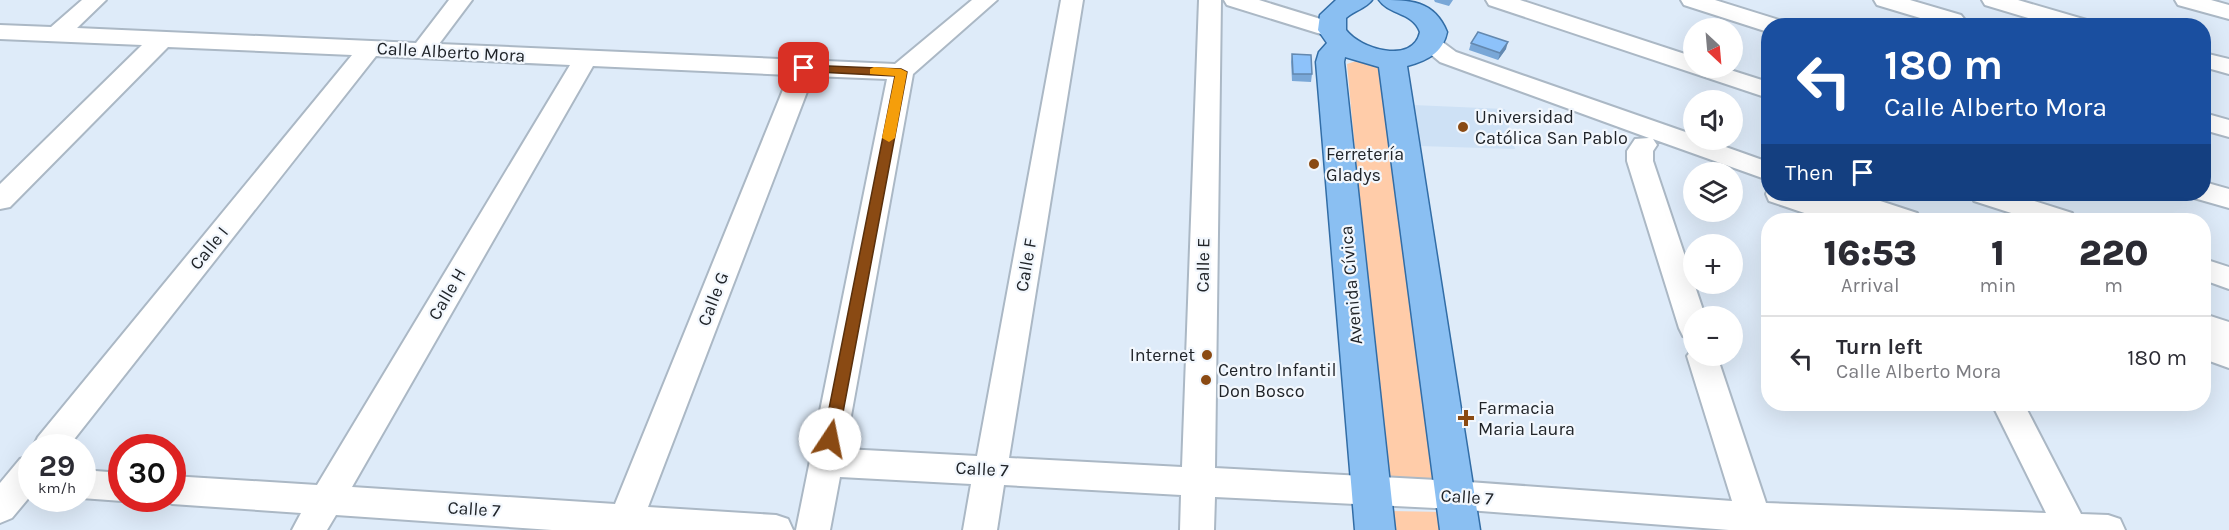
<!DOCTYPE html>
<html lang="en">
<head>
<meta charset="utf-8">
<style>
	:root { --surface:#fff; --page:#f7f7f7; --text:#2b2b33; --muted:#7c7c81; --line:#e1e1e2 }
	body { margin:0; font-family:Karla,sans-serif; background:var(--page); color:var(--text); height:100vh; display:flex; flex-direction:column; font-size:22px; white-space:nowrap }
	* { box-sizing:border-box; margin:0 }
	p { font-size:20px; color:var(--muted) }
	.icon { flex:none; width:33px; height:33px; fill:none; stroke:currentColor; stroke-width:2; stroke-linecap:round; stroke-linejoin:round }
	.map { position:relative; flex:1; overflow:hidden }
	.side { position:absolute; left:1761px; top:213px; width:450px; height:198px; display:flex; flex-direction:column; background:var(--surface); border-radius:24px; box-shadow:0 6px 24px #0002 }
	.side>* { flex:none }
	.banner { position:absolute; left:1761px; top:18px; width:450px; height:183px; border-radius:24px; box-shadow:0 6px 24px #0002; background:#1a4fa0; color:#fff; overflow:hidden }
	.needle { width:39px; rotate:154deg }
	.tools { position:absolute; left:1683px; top:18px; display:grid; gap:12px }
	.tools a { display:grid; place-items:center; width:60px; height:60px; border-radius:50%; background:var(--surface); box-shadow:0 6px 24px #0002; font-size:30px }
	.speed { position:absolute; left:18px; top:434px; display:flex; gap:12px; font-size:30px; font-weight:700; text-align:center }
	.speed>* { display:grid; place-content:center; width:78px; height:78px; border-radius:50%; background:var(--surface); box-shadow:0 6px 24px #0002; line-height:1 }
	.speed small { font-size:15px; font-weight:400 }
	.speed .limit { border:9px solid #d22; background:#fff; color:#111 }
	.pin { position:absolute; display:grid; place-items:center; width:51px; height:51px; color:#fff; margin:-26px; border-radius:12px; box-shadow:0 3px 9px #0006 }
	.me { position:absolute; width:66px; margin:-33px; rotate:11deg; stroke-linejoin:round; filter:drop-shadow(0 0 4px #0008) }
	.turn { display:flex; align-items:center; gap:21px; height:126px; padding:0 24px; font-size:27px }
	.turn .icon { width:78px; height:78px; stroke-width:2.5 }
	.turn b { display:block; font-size:42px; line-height:51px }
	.then { display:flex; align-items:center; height:57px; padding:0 24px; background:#0003; gap:12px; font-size:22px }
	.eta { display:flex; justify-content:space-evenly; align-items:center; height:102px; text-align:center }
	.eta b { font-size:36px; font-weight:800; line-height:42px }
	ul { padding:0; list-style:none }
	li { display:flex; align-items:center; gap:18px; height:84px; padding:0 24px; border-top:2px solid var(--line) }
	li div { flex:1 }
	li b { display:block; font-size:22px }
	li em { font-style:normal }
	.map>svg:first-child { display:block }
	.built { fill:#cee1f5 }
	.green { fill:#ffcca9 }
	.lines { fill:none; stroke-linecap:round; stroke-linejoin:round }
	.minor-casing { stroke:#abb8c5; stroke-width:4 }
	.major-casing { stroke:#326da6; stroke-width:3 }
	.minor { fill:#fff; fill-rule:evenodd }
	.major { fill:#8abff2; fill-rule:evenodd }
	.wall { fill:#79a7d7 }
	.shaded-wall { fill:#6388af }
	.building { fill:#8dc2fa; stroke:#6388af; stroke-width:1.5 }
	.route { fill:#8a4a13; stroke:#5a300c; stroke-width:1.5 }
	.slow { fill:#f59e0b }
	.poi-dot { fill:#8a4a13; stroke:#f2f7fd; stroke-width:2 }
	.labels { text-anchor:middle; stroke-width:4.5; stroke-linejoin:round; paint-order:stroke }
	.street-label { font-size:18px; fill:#202429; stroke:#f2f7fd }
	.poi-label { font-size:18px; fill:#202429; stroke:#f2f7fd; text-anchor:start }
</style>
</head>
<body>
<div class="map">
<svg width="2229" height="530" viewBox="0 0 2229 530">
	<rect width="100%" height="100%" fill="#deebf9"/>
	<path class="built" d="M1413,105L1505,109L1515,149L1419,146Z"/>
	<path class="green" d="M1356,61L1375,64L1385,72L1439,484L1386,483L1347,64Z
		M1390,511L1443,512L1446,530H1392Z"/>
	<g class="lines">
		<defs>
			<path id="minor" d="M82,0H106L77,28L416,43L449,0H472L439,44L895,64L972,0H997L913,74L845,449L977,456L1061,0H1083L1009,458L1182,467L1199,0H1221L1215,468L1455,481L1732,501L1687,356L1694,347V356H1717L1766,503L2046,513L1992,404H2024L2081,514L2108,515L2120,519L2125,530H1729L1455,509L1215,497L1214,530H1180L1181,495L1004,485L997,530H963L971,484L840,477L830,530H796L887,79L813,76L648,507L776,515L788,519L793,530H552L336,515L327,530H292L301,513L172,504L159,498H172V476L317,485L570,65L376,56L68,447H33L38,437L352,55L168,47L10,207L0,209V184L142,45L0,39V25L51,27ZM593,66L789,75L615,504L352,487Z
				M1224,0H1259L1340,25L1344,30L1340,35L1332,37L1324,35L1227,5Z
				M1486,0H1520L1694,57V68H1724L1768,82V98L1489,5Z
				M1681,0H1715L1782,21L1785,26H1768V32L1684,5Z
				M1874,0H1910L1961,15L1965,20L1961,25L1947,26L1877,5Z
				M1982,0H2018L2090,21L2093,26H2055L1985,5Z
				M2175,0H2211L2229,5V19L2178,5Z
				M1429,36L1437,38L1456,52L1694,135V140H1706L1768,162V180L1653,139L1657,145L1653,151V161L1705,316H1694V339L1683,336L1679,328L1627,161V151L1635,139L1649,138L1440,62L1417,43L1421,38Z
				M2204,53L2229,59V74L2204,67Z
				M2204,113L2229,120V137L2204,130Z
				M2204,182L2229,189V208L2194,198L2192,194H2204Z
				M1768,189V194H1806L1820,198L1818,194H1859L1917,213L1921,220H1879L1864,215L1866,220H1825L1769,201L1766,194Z
				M1971,194H2012L2072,213L2076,220H2033L1974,201Z
				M2204,259L2229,267V289L2204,280Z
				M2204,314L2229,322V368L2204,359Z
				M32,455V494L12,518L0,523V483L20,459Z
				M82,470L122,473V498H131L122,501L81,498Z"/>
			<path id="major" d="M1336,0H1372C1366,8 1354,11 1346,18V30C1360,49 1413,65 1420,32C1413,12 1389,15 1379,0C1410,0 1434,0 1447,32C1443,53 1426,61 1407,66L1480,530H1440L1379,67L1345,57L1344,62L1395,530H1355L1316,62L1319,52L1327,43L1318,30L1320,15Z"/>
		</defs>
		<use href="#minor" class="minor-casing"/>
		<use href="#major" class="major-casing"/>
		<use href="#minor" class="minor"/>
		<use href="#major" class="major"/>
	</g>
	<path class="wall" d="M1434,0H1453L1449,6L1435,2Z
		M1471,43L1506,49L1498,60L1469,50Z
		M1292,54L1312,74L1311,82L1292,81L1291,62Z"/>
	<path class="shaded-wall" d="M1508,42L1506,49L1498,60L1500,53Z"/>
	<path class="building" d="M1478,32L1508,42L1500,53L1471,43Z
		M1292,54L1311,55L1312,74H1293Z"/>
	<path class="route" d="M804,65L901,69L907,72L838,439L836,443L830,445L825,443L823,439L895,76L799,71V66Z"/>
	<path class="slow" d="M874,67L901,69L907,72L895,138L889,142L882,138L895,76L870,74V69Z"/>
	<g class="poi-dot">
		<circle cx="1463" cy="127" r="6"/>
		<circle cx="1314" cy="164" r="6"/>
		<circle cx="1207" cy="355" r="6"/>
		<circle cx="1206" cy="380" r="6"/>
		<path d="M1463 409h6v6h6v6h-6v6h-6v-6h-6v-6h6z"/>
	</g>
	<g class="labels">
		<g class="street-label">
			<text transform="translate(451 52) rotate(3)" y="6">Calle Alberto Mora</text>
			<text transform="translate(209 248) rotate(-51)" y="6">Calle I</text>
			<text transform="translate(1026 265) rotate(-80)" y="6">Calle F</text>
			<text transform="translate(1203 265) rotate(-89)" y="6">Calle E</text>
			<text transform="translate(1351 285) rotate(-95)" y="6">Avenida Cívica</text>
			<text transform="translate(447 294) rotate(-60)" y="6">Calle H</text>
			<text transform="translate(713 299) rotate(-69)" y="6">Calle G</text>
			<text transform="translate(982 469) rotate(3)" y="6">Calle 7</text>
			<text transform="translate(1467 497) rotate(4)" y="6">Calle 7</text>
			<text transform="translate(474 509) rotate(4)" y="6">Calle 7</text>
		</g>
		<g class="poi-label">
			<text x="1475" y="123">Universidad<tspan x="1475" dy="21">Católica San Pablo</tspan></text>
			<text x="1326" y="160">Ferretería<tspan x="1326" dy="21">Gladys</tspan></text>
			<text x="1195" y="361" text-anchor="end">Internet</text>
			<text x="1218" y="376">Centro Infantil<tspan x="1218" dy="21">Don Bosco</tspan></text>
			<text x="1478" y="414">Farmacia<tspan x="1478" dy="21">Maria Laura</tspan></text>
		</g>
	</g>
</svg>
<div class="tools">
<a><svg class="needle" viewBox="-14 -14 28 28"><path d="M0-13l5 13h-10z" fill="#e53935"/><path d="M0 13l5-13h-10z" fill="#7c7c81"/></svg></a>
<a><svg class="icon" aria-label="sound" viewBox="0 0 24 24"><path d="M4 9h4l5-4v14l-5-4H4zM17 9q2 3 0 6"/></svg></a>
<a><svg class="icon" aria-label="layers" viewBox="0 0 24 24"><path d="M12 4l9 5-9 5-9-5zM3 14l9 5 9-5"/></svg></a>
<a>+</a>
<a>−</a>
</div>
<div class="speed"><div>29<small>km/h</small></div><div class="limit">30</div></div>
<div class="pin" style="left:804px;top:68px;background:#d93025"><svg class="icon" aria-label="arrive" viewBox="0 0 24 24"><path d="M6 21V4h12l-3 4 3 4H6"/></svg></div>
<svg class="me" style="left:830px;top:439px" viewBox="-20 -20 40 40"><circle r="19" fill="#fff"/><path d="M0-13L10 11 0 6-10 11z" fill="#8a4a13"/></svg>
<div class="banner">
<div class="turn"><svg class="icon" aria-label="left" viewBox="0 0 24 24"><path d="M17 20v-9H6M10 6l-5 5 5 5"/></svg><div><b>180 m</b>Calle Alberto Mora</div></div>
<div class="then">Then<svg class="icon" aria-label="arrive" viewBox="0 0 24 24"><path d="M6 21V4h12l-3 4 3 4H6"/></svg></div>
</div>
<section class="side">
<div class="eta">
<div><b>16:53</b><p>Arrival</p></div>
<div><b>1</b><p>min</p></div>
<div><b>220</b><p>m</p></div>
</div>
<ul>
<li><svg class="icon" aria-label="left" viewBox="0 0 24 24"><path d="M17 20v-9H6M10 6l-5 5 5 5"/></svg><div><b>Turn left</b><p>Calle Alberto Mora</p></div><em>180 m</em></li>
</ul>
</section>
</div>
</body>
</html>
